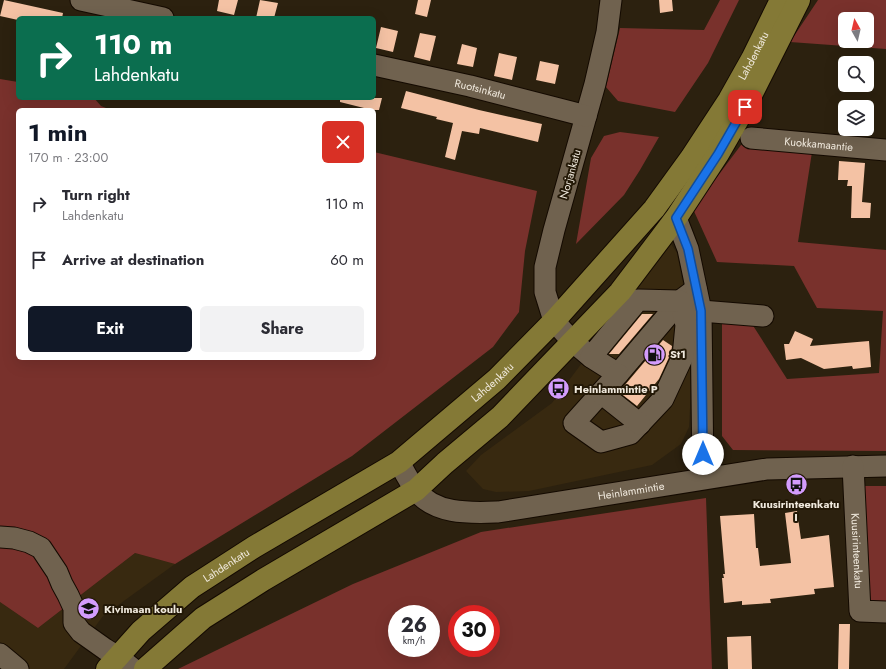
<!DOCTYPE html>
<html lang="en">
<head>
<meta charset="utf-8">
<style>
	:root { --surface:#fff; --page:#f2f2f3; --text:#2b2b33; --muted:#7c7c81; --accent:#111827 }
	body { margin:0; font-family:Jost,sans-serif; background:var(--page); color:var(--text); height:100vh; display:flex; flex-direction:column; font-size:15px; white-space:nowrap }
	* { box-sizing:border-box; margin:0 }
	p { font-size:13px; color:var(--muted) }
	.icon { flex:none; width:22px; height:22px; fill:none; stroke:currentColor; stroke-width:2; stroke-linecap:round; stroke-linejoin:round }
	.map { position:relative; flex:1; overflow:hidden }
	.details { position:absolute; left:16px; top:108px; width:360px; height:252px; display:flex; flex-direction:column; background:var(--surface); border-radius:6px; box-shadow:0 4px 16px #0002 }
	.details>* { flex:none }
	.top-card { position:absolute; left:16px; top:16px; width:360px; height:84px; border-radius:6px; box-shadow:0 4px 16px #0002; background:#0b6e4f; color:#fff; overflow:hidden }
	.needle { width:26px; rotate:352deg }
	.controls { position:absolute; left:838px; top:12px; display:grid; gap:8px }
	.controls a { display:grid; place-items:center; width:36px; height:36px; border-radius:6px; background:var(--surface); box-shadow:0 4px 16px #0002; font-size:20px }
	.speed { position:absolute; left:388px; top:605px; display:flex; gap:8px; font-size:20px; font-weight:700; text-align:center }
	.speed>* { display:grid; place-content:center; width:52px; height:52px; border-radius:50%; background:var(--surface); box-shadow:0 4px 16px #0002; line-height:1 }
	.speed small { font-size:10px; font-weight:400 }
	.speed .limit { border:6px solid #d22; background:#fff; color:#111 }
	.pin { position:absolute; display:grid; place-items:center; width:34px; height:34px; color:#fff; margin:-17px; border-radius:8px; box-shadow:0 2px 6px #0006 }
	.me { position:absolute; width:44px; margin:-22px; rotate:0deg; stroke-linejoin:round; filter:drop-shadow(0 0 3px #0008) }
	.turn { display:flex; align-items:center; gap:14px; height:84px; padding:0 12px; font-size:18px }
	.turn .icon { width:52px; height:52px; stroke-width:2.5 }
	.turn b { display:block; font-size:28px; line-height:34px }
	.round { display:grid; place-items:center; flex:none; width:42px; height:42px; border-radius:6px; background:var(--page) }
	.head { display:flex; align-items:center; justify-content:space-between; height:68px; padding:0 12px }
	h1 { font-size:24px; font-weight:700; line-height:30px; color:var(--accent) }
	.action { display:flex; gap:8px; margin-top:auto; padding:8px 12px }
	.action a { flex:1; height:46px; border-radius:6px; background:var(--accent); color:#fff; font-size:16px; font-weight:700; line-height:46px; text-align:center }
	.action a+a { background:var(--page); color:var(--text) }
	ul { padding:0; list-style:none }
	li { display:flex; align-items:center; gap:12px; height:56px; padding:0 12px }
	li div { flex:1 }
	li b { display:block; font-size:15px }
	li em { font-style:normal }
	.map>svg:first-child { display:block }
	.built { fill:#382910 }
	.green { fill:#79312c; fill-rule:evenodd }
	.building { fill:#f4c2a4 }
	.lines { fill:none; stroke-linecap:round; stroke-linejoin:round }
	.minor-casing { stroke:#140a00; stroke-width:23 }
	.major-casing { stroke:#140a00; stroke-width:24 }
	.minor { stroke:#70624f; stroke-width:21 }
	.major { stroke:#847936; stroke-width:22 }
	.route-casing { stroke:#114b97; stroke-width:10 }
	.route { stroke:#1a73e8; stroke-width:7 }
	.labels { text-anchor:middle; stroke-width:4; stroke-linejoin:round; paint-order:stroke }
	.street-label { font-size:11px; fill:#f0e9dd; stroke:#231806 }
	.poi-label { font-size:11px; font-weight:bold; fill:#f0e9dd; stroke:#231806; text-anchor:start }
</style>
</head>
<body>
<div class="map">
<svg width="886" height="669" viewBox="0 0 886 669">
	<rect width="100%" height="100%" fill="#2c210f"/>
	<path class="built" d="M671,244L677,253L691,325V389L689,427L681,444L652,465L529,491L496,492L483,489L466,471L481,455L552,403Z
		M135,553L175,564L103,616L64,669H0V602L38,628Z"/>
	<path class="green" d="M720,0H739L708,63L675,112L618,101L606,87L620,28L704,30Z
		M818,0H886V49L790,42ZM845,19H867V41H845Z
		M0,79L18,82V98H94L101,106L111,110H18V358H374V152L537,191L525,251L519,312L493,347L352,456L175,564L135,553L38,628L0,602Z
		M620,132L659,137L640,170L624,195L576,244L591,158L604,136Z
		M741,145L812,152L798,242L886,250V451L733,450L722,436V322L752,324L787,379L879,373L883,311L817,308L794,266L717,262L693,209Z
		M860,486H886V605L867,603Z
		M706,498L712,669H178L353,584L481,532ZM397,614H431V648H397ZM457,614H491V648H457Z"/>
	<path class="building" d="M4,0L63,13L62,18H18V20L0,16Z
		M219,0H238L234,15L217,11Z
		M260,0L278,3L274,18H256Z
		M418,0H431L427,17L415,14Z
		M659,0H672L673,11L660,13Z
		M381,27L398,31L393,52L376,48Z
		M420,33L436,36L430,61L414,57Z
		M462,44L477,48L473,67L457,64Z
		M499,53L517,57L512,80L494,76Z
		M540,61L559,65L555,84L536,80Z
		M406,91L479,110L542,124L538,142L480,128L479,134L462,131L455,160L445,157L453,123L436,119L437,117L401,108Z
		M340,98H382L379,110H363L364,108L340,102Z
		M839,161L865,163L862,202L871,203L870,218H851L852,186H847L848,180H838Z
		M642,314H653L619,354H609Z
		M795,331L813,339L810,346L869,341L871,367L853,369L852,366L824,369L801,358L786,360L784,344H789Z
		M663,340L672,346L671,353L659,379L637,406L619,392Z
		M797,511L801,539L829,535L834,587L814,589L815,594L770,599L771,603L742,605V601L724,603L722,578H724L723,574H725L720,516L754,514L756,548H758L760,566L791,563L785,513Z
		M839,624H850L849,669H838Z
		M751,636L752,669H728L727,637Z"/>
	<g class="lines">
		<defs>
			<g id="minor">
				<path d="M81,0L163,18"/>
				<path d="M611,0L607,32L595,84L554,230L545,267V292L554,321L572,341L591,357L618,374L680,301L696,289"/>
				<path id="s1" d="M374,65L470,86L586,116"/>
				<path id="s2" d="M751,138L886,150"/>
				<path d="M676,218L688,249L701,311L703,478"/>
				<path d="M701,311L763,316"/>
				<path d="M591,357L638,300L680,301L686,325L683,356L663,399L630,434L601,442L574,423L618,374"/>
				<path d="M601,393L640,424"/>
				<path id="s3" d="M399,462C404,471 409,481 415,489C434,515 470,513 498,512L767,469L886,466"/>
				<path id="s4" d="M853,466L860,611L886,612"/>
				<path d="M0,537L14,538L29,542L41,548L57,572L62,584L68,595L74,608V623L81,632L105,649L118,657L133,669"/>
				<path d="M0,654L18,669"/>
			</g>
			<g id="major">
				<path id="s5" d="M107,669L141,631L192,587L254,547L399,462L497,379L554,321L654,209L691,158L729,100L752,59L781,0"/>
				<path d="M145,669L203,618L263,580L416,490L445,463L500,417L620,292L676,218L718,154L745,107L799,0"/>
			</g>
		</defs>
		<use href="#minor" class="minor-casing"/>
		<use href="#major" class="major-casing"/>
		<use href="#minor" class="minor"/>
		<use href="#major" class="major"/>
	</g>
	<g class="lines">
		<defs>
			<path id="route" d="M703,454L701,311L688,249L676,218L718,154L745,107"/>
		</defs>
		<use href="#route" class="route-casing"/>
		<use href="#route" class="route"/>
	</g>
	<defs>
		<symbol id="fuel-disc" viewBox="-11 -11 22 22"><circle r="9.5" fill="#d39cfd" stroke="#231806"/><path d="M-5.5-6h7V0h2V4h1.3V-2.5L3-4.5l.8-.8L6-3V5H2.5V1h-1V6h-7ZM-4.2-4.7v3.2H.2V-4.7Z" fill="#111"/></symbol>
		<symbol id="bus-disc" viewBox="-11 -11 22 22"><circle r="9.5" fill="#d39cfd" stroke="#231806"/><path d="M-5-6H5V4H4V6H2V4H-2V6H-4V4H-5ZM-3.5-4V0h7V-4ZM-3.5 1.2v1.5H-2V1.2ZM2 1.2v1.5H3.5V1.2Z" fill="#111"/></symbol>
		<symbol id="school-disc" viewBox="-11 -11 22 22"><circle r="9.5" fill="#d39cfd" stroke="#231806"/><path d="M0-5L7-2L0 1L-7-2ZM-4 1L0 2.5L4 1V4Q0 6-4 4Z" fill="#111"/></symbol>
	</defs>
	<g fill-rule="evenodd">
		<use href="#fuel-disc" x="642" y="342" width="25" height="25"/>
		<use href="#bus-disc" x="546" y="376" width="25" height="25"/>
		<use href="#bus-disc" x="784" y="472" width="25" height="25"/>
		<use href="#school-disc" x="76" y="596" width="25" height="25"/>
	</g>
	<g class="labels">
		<g class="street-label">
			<text dy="4" stroke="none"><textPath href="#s5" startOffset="903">Lahdenkatu</textPath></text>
			<text dy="4" stroke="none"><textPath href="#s1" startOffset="109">Ruotsinkatu</textPath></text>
			<text dy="4" stroke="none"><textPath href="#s2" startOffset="68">Kuokkamaantie</textPath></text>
			<text transform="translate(570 174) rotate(-74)" y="4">Norjankatu</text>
			<text dy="4" stroke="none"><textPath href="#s5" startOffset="483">Lahdenkatu</textPath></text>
			<text dy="4" stroke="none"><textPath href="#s3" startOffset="256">Heinlammintie</textPath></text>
			<text dy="4" stroke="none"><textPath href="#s4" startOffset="85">Kuusirinteenkatu</textPath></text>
			<text dy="4" stroke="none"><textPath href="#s5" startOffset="159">Lahdenkatu</textPath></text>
		</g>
		<g class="poi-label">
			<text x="670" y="358">St1</text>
			<text x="574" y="393">Heinlammintie P</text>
			<text x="796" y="508" text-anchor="middle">Kuusirinteenkatu<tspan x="796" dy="13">I</tspan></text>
			<text x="104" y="613">Kivimaan koulu</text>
		</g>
	</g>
</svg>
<div class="controls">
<a><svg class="needle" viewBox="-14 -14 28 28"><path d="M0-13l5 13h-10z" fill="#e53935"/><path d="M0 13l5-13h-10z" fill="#7c7c81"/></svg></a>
<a><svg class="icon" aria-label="search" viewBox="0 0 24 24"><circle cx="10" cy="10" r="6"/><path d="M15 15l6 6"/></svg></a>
<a><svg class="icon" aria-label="layers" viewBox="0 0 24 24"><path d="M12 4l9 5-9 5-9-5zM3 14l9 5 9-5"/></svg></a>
</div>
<div class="speed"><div>26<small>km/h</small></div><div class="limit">30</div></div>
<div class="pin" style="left:745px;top:107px;background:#d93025"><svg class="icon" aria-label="arrive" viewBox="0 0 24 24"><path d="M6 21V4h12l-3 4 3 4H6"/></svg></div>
<svg class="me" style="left:703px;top:454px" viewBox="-20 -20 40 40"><circle r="19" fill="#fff"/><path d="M0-13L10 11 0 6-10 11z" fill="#1a73e8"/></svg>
<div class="top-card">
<div class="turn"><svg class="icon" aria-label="right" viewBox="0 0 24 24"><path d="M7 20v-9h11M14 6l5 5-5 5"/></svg><div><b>110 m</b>Lahdenkatu</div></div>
</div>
<section class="details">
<div class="head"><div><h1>1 min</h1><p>170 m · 23:00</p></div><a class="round" style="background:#d93025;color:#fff"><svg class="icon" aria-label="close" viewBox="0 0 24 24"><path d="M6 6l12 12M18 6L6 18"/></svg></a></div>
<ul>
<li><svg class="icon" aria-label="right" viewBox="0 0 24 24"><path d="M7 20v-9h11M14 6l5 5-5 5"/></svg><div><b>Turn right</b><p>Lahdenkatu</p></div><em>110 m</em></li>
<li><svg class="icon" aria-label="arrive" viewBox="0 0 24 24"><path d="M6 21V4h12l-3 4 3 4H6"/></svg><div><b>Arrive at destination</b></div><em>60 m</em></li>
</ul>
<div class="action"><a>Exit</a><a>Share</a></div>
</section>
</div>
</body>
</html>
